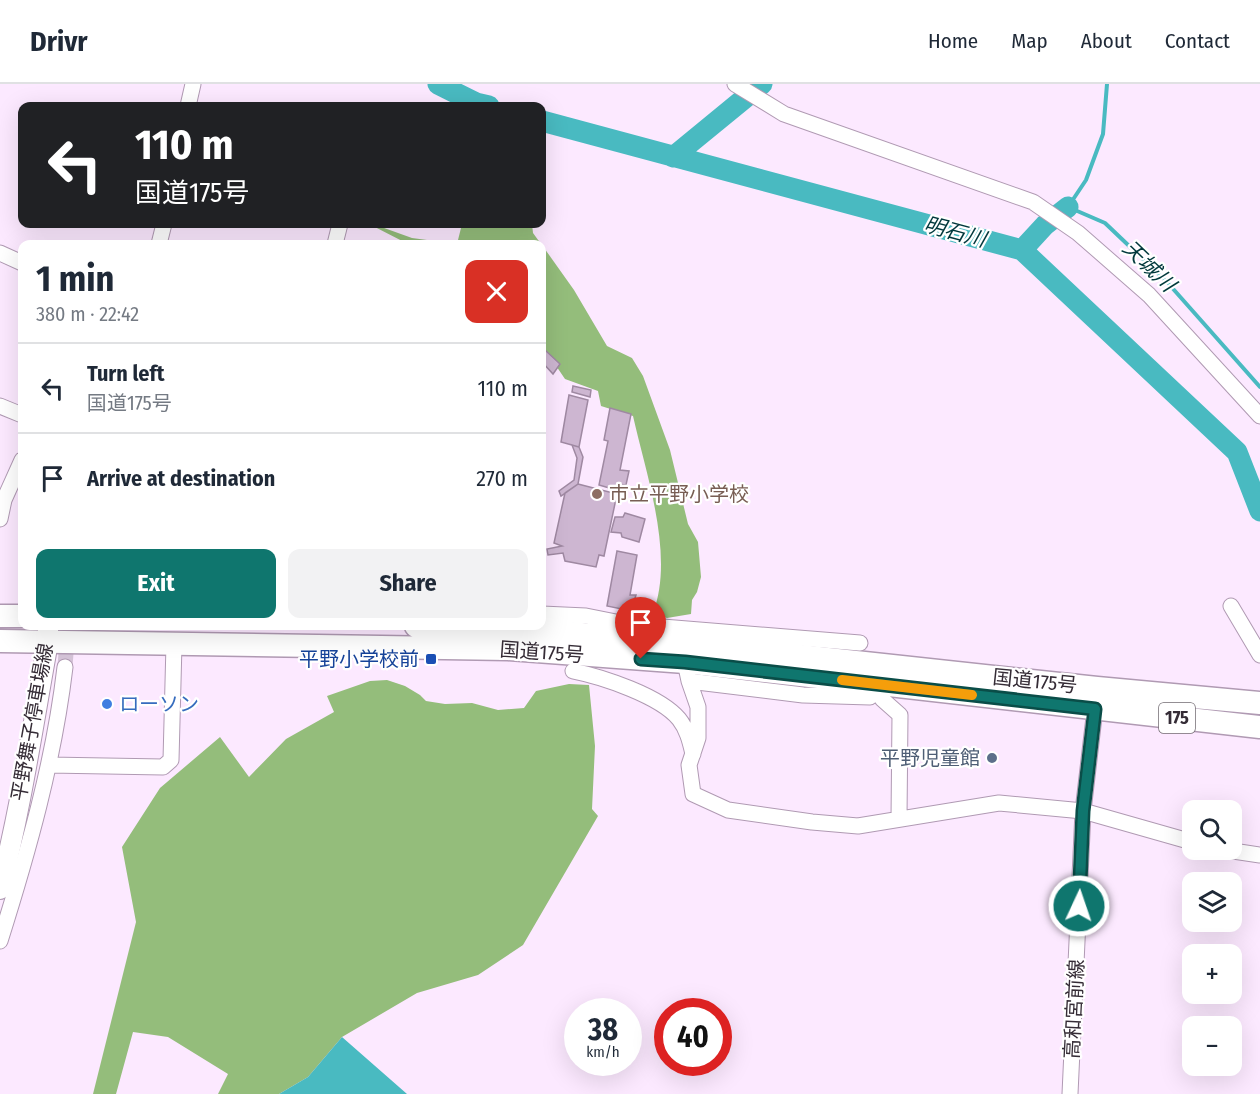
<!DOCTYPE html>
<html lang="en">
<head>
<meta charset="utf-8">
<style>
	:root { --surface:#fff; --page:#f2f2f3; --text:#1f2937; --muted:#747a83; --line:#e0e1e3; --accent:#0f766e }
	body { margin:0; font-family:"Fira Sans Condensed","Noto Sans JP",sans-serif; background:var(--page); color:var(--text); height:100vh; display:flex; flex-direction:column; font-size:22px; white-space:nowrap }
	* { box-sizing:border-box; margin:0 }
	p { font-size:20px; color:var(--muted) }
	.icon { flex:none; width:33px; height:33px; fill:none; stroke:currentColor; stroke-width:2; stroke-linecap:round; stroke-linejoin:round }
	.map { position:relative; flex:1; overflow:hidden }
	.panel { position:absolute; left:18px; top:156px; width:528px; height:390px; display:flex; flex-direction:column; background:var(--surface); border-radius:12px; box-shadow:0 6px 24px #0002 }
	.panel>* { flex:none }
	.guide { position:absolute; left:18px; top:18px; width:528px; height:126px; border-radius:12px; box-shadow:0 6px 24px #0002; background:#202124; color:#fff; overflow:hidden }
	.controls { position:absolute; left:1182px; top:716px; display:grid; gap:12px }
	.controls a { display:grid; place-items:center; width:60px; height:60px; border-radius:12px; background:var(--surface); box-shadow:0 6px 24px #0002; font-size:30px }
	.speed { position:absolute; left:564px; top:914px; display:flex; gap:12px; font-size:30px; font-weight:700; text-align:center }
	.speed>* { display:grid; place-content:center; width:78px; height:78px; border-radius:50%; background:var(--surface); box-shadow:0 6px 24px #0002; line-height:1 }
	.speed small { font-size:15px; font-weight:400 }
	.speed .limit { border:9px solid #d22; background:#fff; color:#111 }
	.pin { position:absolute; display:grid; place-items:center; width:51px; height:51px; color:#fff; margin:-62px -26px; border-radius:50% 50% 50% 0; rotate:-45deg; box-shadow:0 0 6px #0007 }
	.pin .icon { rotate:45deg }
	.me { position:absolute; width:66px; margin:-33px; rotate:3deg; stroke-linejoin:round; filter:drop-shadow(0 0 4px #0008) }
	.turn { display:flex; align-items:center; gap:21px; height:126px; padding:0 18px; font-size:27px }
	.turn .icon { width:78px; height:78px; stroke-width:2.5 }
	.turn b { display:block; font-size:42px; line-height:51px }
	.round { display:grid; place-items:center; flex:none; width:63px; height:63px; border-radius:12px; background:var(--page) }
	.overview { display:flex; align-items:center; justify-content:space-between; height:102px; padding:0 18px }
	h1 { font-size:36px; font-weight:700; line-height:45px }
	.primary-button { display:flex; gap:12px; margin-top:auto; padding:12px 18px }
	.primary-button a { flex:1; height:69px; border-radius:12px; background:var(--accent); color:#fff; font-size:24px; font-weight:700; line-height:69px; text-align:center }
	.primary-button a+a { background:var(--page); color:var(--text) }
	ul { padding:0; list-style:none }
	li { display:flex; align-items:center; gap:18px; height:90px; padding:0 18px; border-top:2px solid var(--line) }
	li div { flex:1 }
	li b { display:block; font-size:22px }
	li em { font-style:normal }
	header { display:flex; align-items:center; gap:36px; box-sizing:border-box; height:84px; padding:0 30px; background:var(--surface); border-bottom:2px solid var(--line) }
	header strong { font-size:28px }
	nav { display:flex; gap:33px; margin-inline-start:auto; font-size:21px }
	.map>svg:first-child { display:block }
	.forest { fill:#94bd7b }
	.water { fill:#49bac1 }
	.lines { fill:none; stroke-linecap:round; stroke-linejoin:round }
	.stream { stroke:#49bac1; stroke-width:4 }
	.river { stroke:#49bac1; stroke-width:21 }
	.building { fill:#cdb6d1; stroke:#9f89a2; stroke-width:1.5 }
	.minor-tunnel { stroke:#d4c3d7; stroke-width:15; stroke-dasharray:15 8; stroke-linecap:butt }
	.minor-casing { stroke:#b09ab3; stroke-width:17 }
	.major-casing { stroke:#b09ab3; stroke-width:22 }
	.highway-casing { stroke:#b09ab3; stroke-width:25 }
	.minor { stroke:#fff; stroke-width:15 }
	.major { stroke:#fff; stroke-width:20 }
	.highway { stroke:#fff; stroke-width:22 }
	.route-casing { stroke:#0a4d48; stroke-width:15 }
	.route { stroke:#0f766e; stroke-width:10 }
	.slow { stroke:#f59e0b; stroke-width:10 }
	.education-dot { fill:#8d6e63; stroke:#fff; stroke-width:2 }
	.transit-dot { fill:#1a4fb4; stroke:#fff; stroke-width:2 }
	.shop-dot { fill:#3f7fe0; stroke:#fff; stroke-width:2 }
	.service-dot { fill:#5c6f8a; stroke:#fff; stroke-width:2 }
	.labels { text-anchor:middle; stroke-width:4.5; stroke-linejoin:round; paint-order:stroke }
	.shield { fill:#fff; stroke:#726b72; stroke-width:1.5 }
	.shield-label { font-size:18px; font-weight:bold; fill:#352c36 }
	.education-label { font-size:20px; fill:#785e54; stroke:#fff; text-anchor:start }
	.street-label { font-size:20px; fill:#352c36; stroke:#fff }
	.transit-label { font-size:20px; fill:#164399; stroke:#fff; text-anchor:end }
	.shop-label { font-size:20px; fill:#366cbe; stroke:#fff; text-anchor:start }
	.service-label { font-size:20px; fill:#4e5e75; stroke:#fff; text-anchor:end }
	.water-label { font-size:21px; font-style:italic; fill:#01383c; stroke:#fff }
</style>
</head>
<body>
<header>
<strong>Drivr</strong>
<nav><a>Home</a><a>Map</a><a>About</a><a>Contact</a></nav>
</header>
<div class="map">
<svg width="1260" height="1010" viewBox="0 0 1260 1010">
	<rect width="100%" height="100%" fill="#fce9ff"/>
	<path class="forest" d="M364,140H373L412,154L457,160L462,140H532L533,149L541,160H408L371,141Z
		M542,161L574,206L607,262L632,274L643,292L670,366L688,440L698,458L701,493L697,508L692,516L691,530L667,534L653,529C675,472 646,390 633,332L601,322L598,307L565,295L542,261Z
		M387,596L405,602L420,611L426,617L445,620L472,619L498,626L524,624L536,607L569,600L589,601L595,662L592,725L598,732L523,861L478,891L417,909L342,953L308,993L279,1010H218L228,990L168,953L133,948L116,1010H93L136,838L122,763L160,704L220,653L249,693L286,655L334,628L327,612L370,597Z"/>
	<path class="water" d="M342,953L407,1010H279L308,993Z"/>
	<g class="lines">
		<path class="stream" d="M1107,0L1103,50L1086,96L1068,123L1105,139L1167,198L1260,303"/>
		<path class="river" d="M438,0L476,19L489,22
			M542,37L1022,166L1237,368L1260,427
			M673,73L762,0
			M1022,166L1045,141L1068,123"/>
	</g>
	<path class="building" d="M545,266L560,280L553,290L542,278V269Z
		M573,302L591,306L590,313L572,308Z
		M569,311L588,316L579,363L561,358Z
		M610,324L631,330L620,386L629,387L626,401L617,400L616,406L599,401L608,357L604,356Z
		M572,361L579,363L583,373L578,400L561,412L559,407L574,396L577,374Z
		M578,400L617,410L604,472L599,471L596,483L565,477L563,469L548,471L547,465L562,462L554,459L565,409Z
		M625,429L645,435L639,458L622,453L621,449L611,448L615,433H623Z
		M617,467L637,471L630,511H636L631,527L607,522Z"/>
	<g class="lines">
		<path class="minor-tunnel" d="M65,583L68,542"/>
		<defs>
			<path id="minor" d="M735,0L784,30L1033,118L1078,149L1149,211L1260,332
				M188,22L193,0
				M159,160L164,140
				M335,160L340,140
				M0,169L22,179
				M0,322L22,331
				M0,435L4,416L22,376
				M1231,522L1260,571
				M542,530L586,532L626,540L860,559
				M685,578L689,597L698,623V654L689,681L693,710L728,726L812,738L858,742L999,719L1083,727L1192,758
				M573,587C603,593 660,612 679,635C687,645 690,657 693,670
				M689,597L803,611L870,613L871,599
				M882,615L900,631L899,735
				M49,681L163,683L171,676L174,560
				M1220,765L1260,771
				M0,857C28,768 54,677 65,583
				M1070,1010L1083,727L1096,616"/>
			<path id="major" d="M0,805C21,724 33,640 48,558V542"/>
			<path id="highway" d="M0,532H22
				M416,542L504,543L680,559L1097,604L1260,619
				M0,557L508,565L685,578L1260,643"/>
		</defs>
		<use href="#minor" class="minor-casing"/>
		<use href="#major" class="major-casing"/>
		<use href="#highway" class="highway-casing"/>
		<use href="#minor" class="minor"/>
		<use href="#major" class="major"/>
		<use href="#highway" class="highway"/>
	</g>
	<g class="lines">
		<defs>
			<path id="route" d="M641,575L685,578L1095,625L1083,727L1079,822"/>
		</defs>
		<use href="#route" class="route-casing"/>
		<use href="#route" class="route"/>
		<path class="slow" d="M842,596L972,611"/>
	</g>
	<circle class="education-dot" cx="597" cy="410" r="6"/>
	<rect class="transit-dot" x="425" y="569" width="12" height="12" rx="3"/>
	<circle class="shop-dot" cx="107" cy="620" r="6"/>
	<circle class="service-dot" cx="992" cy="674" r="6"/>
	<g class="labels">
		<rect class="shield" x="1159" y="619" width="36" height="30" rx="4.5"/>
		<g class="shield-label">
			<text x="1177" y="640">175</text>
		</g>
		<g class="education-label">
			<text x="609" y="417">市立平野小学校</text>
		</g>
		<g class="street-label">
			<text transform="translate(542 568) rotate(4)" y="7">国道175号</text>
			<text transform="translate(1035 597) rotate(6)" y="7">国道175号</text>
			<text transform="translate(32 638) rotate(-80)" y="7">平野舞子停車場線</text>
			<text transform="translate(1074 925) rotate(-87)" y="7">高和宮前線</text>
		</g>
		<g class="transit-label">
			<text x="419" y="582">平野小学校前</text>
		</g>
		<g class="shop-label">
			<text x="119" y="627">ローソン</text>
		</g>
		<g class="service-label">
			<text x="980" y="681">平野児童館</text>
		</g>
		<g class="water-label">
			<text transform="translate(955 148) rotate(15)" y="7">明石川</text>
			<text transform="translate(1149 182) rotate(44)" y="7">天城川</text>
		</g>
	</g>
</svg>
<div class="controls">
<a><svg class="icon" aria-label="search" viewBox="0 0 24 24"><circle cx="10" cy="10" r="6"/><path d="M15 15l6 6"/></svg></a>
<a><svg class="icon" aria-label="layers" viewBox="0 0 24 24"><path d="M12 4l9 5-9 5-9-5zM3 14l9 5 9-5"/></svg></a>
<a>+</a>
<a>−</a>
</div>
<div class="speed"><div>38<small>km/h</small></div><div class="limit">40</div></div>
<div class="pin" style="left:641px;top:575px;background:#d93025"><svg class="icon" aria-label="arrive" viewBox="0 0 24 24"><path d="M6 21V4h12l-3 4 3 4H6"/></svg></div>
<svg class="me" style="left:1079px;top:822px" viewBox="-20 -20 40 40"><circle r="17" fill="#0f766e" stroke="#fff" stroke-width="3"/><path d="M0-11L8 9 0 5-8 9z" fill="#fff"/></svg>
<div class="guide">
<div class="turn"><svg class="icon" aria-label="left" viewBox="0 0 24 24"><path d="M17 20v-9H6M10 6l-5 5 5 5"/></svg><div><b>110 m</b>国道175号</div></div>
</div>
<section class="panel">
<div class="overview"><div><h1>1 min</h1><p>380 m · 22:42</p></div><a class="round" style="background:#d93025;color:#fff"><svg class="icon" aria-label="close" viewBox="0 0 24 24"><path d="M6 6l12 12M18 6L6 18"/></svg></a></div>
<ul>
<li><svg class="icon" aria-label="left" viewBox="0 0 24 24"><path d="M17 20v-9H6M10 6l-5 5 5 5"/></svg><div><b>Turn left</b><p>国道175号</p></div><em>110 m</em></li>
<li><svg class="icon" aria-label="arrive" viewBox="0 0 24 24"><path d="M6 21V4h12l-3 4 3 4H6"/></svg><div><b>Arrive at destination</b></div><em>270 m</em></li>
</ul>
<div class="primary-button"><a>Exit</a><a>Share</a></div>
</section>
</div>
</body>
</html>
